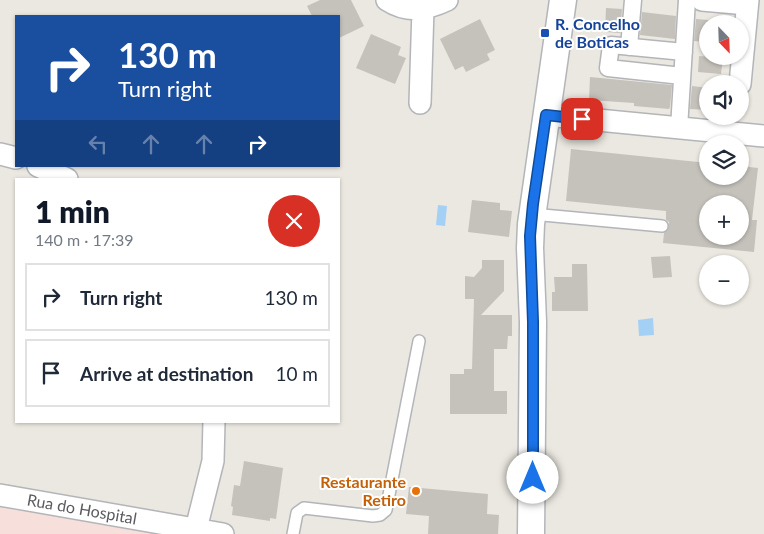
<!DOCTYPE html>
<html lang="en">
<head>
<meta charset="utf-8">
<style>
	:root { --surface:#fff; --page:#f2f2f3; --text:#1f2937; --muted:#747a83; --line:#e0e1e3; --accent:#111827 }
	body { margin:0; font-family:Lato,sans-serif; background:var(--page); color:var(--text); height:100vh; display:flex; flex-direction:column; font-size:19px; white-space:nowrap }
	* { box-sizing:border-box; margin:0 }
	p { font-size:16px; color:var(--muted) }
	.icon { flex:none; width:28px; height:28px; fill:none; stroke:currentColor; stroke-width:2; stroke-linecap:round; stroke-linejoin:round }
	.map { position:relative; flex:1; overflow:hidden }
	.details { position:absolute; left:15px; top:178px; width:325px; height:245px; display:flex; flex-direction:column; background:var(--surface); border-radius:0px; box-shadow:0 1px 4px #0004 }
	.details>* { flex:none }
	.guide { position:absolute; left:15px; top:15px; width:325px; height:152px; border-radius:0px; box-shadow:0 1px 4px #0004; background:#1a4fa0; color:#fff; overflow:hidden }
	.needle { width:32px; rotate:157deg }
	.fabs { position:absolute; left:699px; top:15px; display:grid; gap:10px }
	.fabs a { display:grid; place-items:center; width:50px; height:50px; border-radius:50%; background:var(--surface); box-shadow:0 1px 4px #0004; font-size:25px }
	.pin { position:absolute; display:grid; place-items:center; width:42px; height:42px; color:#fff; margin:-21px; border-radius:10px; box-shadow:0 2px 8px #0006 }
	.me { position:absolute; width:55px; margin:-28px; rotate:0deg; stroke-linejoin:round; filter:drop-shadow(0 0 4px #0008) }
	.turn { display:flex; align-items:center; gap:18px; height:105px; padding:0 20px; font-size:22px }
	.turn .icon { width:65px; height:65px; stroke-width:2.5 }
	.turn b { display:block; font-size:35px; line-height:42px }
	.lanes { display:flex; align-items:center; height:48px; padding:0 20px; background:#0003; justify-content:center; gap:25px; direction:ltr }
	.lanes .off { opacity:.35 }
	.round { display:grid; place-items:center; flex:none; width:52px; height:52px; border-radius:26px; background:var(--page) }
	.overview { display:flex; align-items:center; justify-content:space-between; height:85px; padding:0 20px }
	h1 { font-size:30px; font-weight:800; line-height:38px; color:var(--accent) }
	ul { padding:0; list-style:none }
	li { display:flex; align-items:center; gap:15px; height:68px; margin:0 10px 8px; padding:0 10px; border:2px solid var(--line); border-radius:0px }
	li div { flex:1 }
	li b { display:block; font-size:19px }
	li em { font-style:normal }
	.map>svg:first-child { display:block }
	.medical { fill:#f7dfdc }
	.water { fill:#a5d0f5 }
	.building { fill:#c5c2bc; fill-rule:evenodd }
	.lines { fill:none; stroke-linecap:round; stroke-linejoin:round }
	.service-casing { stroke:#b3b5b9; stroke-width:14 }
	.pedestrian-casing { stroke:#b3b5b9; stroke-width:19 }
	.minor-casing { stroke:#b3b5b9; stroke-width:24 }
	.tertiary-casing { stroke:#b3b5b9; stroke-width:29 }
	.service { stroke:#fff; stroke-width:11 }
	.pedestrian { stroke:#fff; stroke-width:16 }
	.minor { stroke:#fff; stroke-width:21 }
	.tertiary { stroke:#fff; stroke-width:26 }
	.route-casing { stroke:#114b97; stroke-width:12 }
	.route { stroke:#1a73e8; stroke-width:9 }
	.transit-dot { fill:#1a4fb4; stroke:#fff; stroke-width:2 }
	.food-dot { fill:#e8710a; stroke:#fff; stroke-width:2 }
	.labels { text-anchor:middle; stroke-width:4; stroke-linejoin:round; paint-order:stroke }
	.transit-label { font-size:16px; font-weight:bold; fill:#164399; stroke:#fff; text-anchor:start }
	.food-label { font-size:16px; font-weight:bold; fill:#c56008; stroke:#fff; text-anchor:end }
	.street-label { font-size:16px; fill:#595b5f; stroke:#fff }
</style>
</head>
<body>
<div class="map">
<svg width="764" height="534" viewBox="0 0 764 534">
	<rect width="100%" height="100%" fill="#eae8e0"/>
	<path class="medical" d="M0,503L160,532V534H0Z"/>
	<path class="water" d="M438,205L447,206L445,226L436,225Z
		M653,318L654,335L639,336L638,320Z"/>
	<path class="building" d="M320,0H351L364,26L339,38V16H312L307,6Z
		M606,8L622,9L620,33L605,32Z
		M642,12L676,16L675,39L640,35Z
		M480,19L495,50L487,54L490,60L466,72L463,66L455,70L440,39Z
		M696,19L708,20V42L694,41Z
		M371,34L401,47L398,55L406,58L395,84L356,68Z
		M699,56L723,58L721,74L698,72Z
		M590,77L672,85L670,107L669,109L634,106V103L589,100Z
		M692,86L708,88V110L690,109Z
		M571,149L708,163V176H740V166L758,168L752,220H757L754,252L663,243L664,233L669,227V222L666,220V211L566,201ZM708,204H740V236H708Z
		M472,200L500,203V210L512,211L509,237L468,232Z
		M670,256L672,277L653,278L651,257Z
		M482,260H504V291L481,315H512V336H508L507,349H494V391H507V414H450V374H464V369H472L474,299H465V276L474,277L482,268Z
		M572,264H587L588,311H552V292H555L554,277H572Z
		M244,461L283,468L276,519L270,518V521L232,515L233,507L231,506L234,485L240,486Z
		M409,487L488,494L487,514L499,515L498,534H428L429,516L406,514Z"/>
	<g class="lines">
		<defs>
			<path id="service" d="M532,214L662,226
				M293,534L297,513L304,508L373,516L380,515L386,510L419,341"/>
			<path id="pedestrian" d="M629,47L633,0
				M682,76L608,68L611,45L684,52
				M679,128L687,0"/>
			<path id="minor" d="M387,0C407,13 426,10 447,0
				M702,0L747,4
				M740,84L748,0
				M420,103L423,9
				M546,115L764,136
				M0,154L16,158
				M38,166L67,179
				M0,495L223,534
				M196,529L213,461L214,421"/>
			<path id="tertiary" d="M531,534L533,322L530,248L531,224L563,0"/>
		</defs>
		<use href="#service" class="service-casing"/>
		<use href="#pedestrian" class="pedestrian-casing"/>
		<use href="#minor" class="minor-casing"/>
		<use href="#tertiary" class="tertiary-casing"/>
		<use href="#service" class="service"/>
		<use href="#pedestrian" class="pedestrian"/>
		<use href="#minor" class="minor"/>
		<use href="#tertiary" class="tertiary"/>
	</g>
	<g class="lines">
		<defs>
			<path id="route" d="M533,478V322L530,236L533,204L546,115L582,119"/>
		</defs>
		<use href="#route" class="route-casing"/>
		<use href="#route" class="route"/>
	</g>
	<rect class="transit-dot" x="540" y="28" width="10" height="10" rx="2.5"/>
	<circle class="food-dot" cx="416" cy="491" r="5"/>
	<g class="labels">
		<g class="transit-label">
			<text x="555" y="30">R. Concelho<tspan x="555" dy="18">de Boticas</tspan></text>
		</g>
		<g class="food-label">
			<text x="406" y="488">Restaurante<tspan x="406" dy="18">Retiro</tspan></text>
		</g>
		<g class="street-label">
			<text transform="translate(82 509) rotate(10)" y="6">Rua do Hospital</text>
		</g>
	</g>
</svg>
<div class="fabs">
<a><svg class="needle" viewBox="-14 -14 28 28"><path d="M0-13l5 13h-10z" fill="#e53935"/><path d="M0 13l5-13h-10z" fill="#747a83"/></svg></a>
<a><svg class="icon" aria-label="sound" viewBox="0 0 24 24"><path d="M4 9h4l5-4v14l-5-4H4zM17 9q2 3 0 6"/></svg></a>
<a><svg class="icon" aria-label="layers" viewBox="0 0 24 24"><path d="M12 4l9 5-9 5-9-5zM3 14l9 5 9-5"/></svg></a>
<a>+</a>
<a>−</a>
</div>
<div class="pin" style="left:582px;top:119px;background:#d93025"><svg class="icon" aria-label="arrive" viewBox="0 0 24 24"><path d="M6 21V4h12l-3 4 3 4H6"/></svg></div>
<svg class="me" style="left:533px;top:478px" viewBox="-20 -20 40 40"><circle r="19" fill="#fff"/><path d="M0-13L10 11 0 6-10 11z" fill="#1a73e8"/></svg>
<div class="guide">
<div class="turn"><svg class="icon" aria-label="right" viewBox="0 0 24 24"><path d="M7 20v-9h11M14 6l5 5-5 5"/></svg><div><b>130 m</b>Turn right</div></div>
<div class="lanes"><svg class="icon off" aria-label="left" viewBox="0 0 24 24"><path d="M17 20v-9H6M10 6l-5 5 5 5"/></svg><svg class="icon off" aria-label="ahead" viewBox="0 0 24 24"><path d="M12 20V5M6 11l6-6 6 6"/></svg><svg class="icon off" aria-label="ahead" viewBox="0 0 24 24"><path d="M12 20V5M6 11l6-6 6 6"/></svg><svg class="icon" aria-label="right" viewBox="0 0 24 24"><path d="M7 20v-9h11M14 6l5 5-5 5"/></svg></div>
</div>
<section class="details">
<div class="overview"><div><h1>1 min</h1><p>140 m · 17:39</p></div><a class="round" style="background:#d93025;color:#fff"><svg class="icon" aria-label="close" viewBox="0 0 24 24"><path d="M6 6l12 12M18 6L6 18"/></svg></a></div>
<ul>
<li><svg class="icon" aria-label="right" viewBox="0 0 24 24"><path d="M7 20v-9h11M14 6l5 5-5 5"/></svg><div><b>Turn right</b></div><em>130 m</em></li>
<li><svg class="icon" aria-label="arrive" viewBox="0 0 24 24"><path d="M6 21V4h12l-3 4 3 4H6"/></svg><div><b>Arrive at destination</b></div><em>10 m</em></li>
</ul>
</section>
</div>
</body>
</html>
